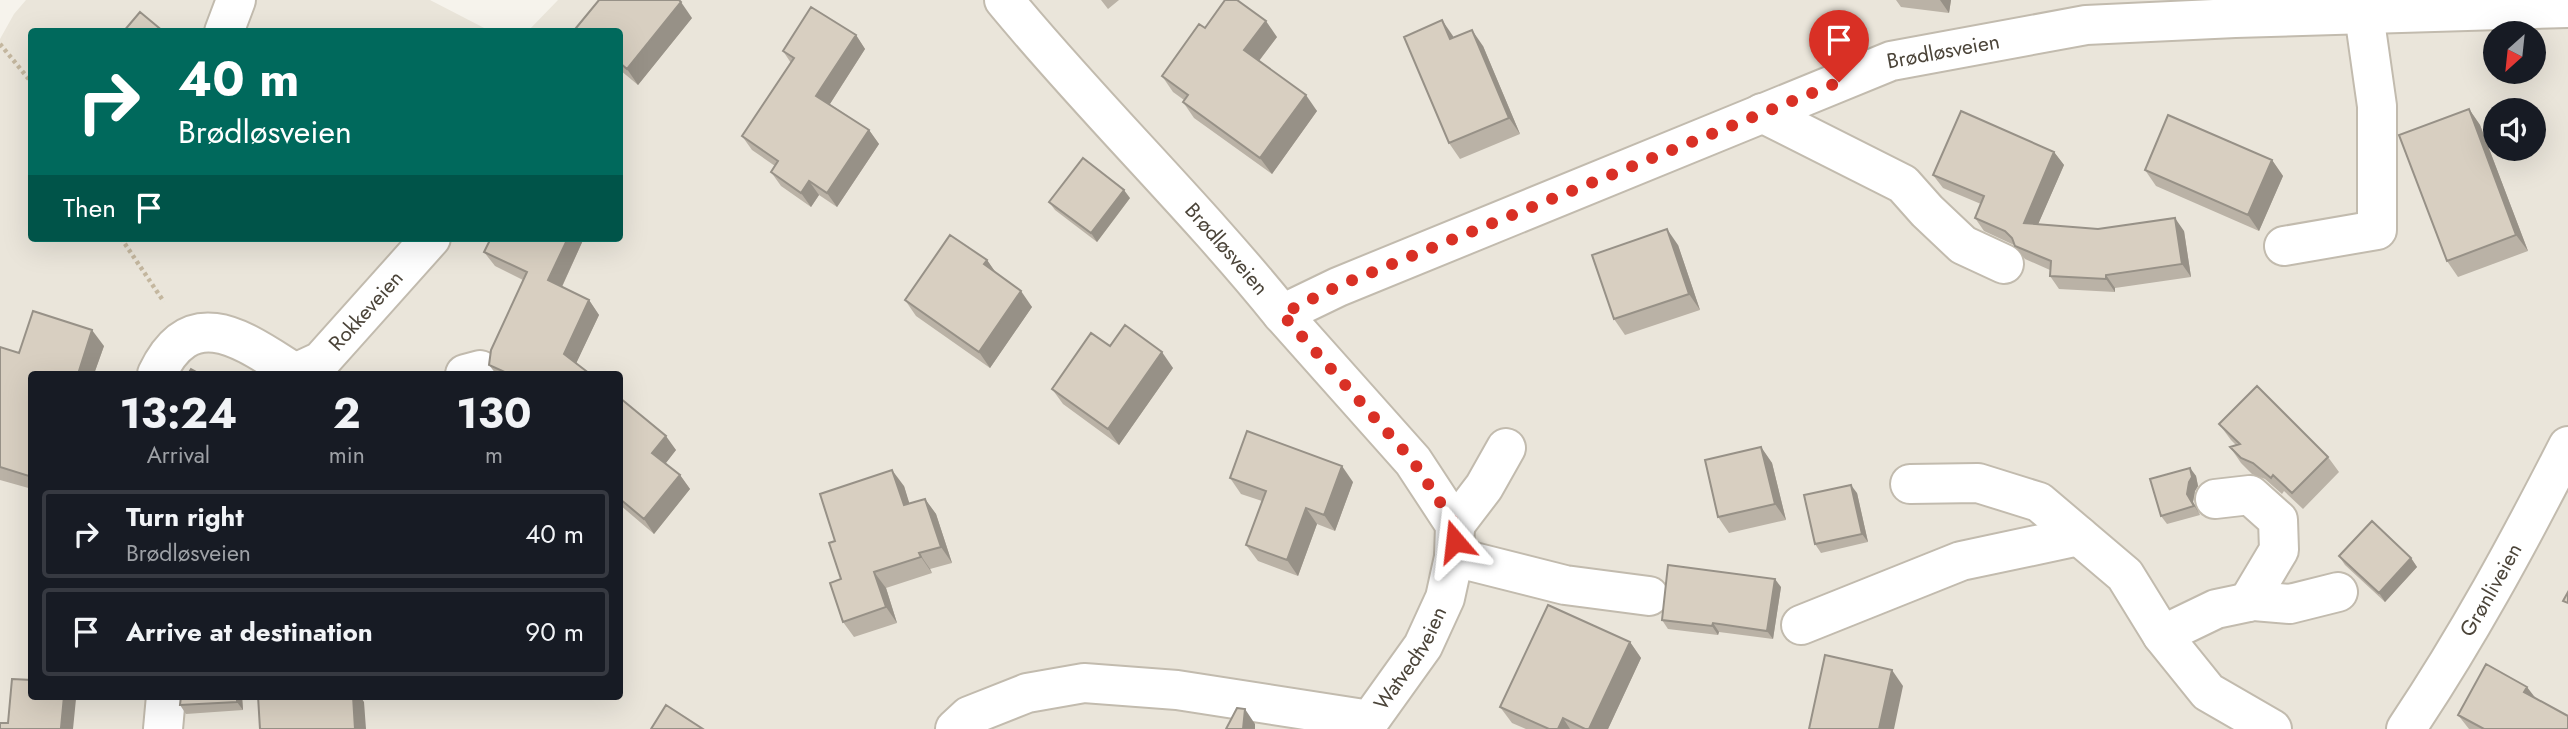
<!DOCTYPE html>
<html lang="en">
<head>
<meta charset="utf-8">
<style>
	:root { --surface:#171b24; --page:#242831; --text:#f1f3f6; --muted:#9ea1a6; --line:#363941 }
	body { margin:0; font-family:Jost,sans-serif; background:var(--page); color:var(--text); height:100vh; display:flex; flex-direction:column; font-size:26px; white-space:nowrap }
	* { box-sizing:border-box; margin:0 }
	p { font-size:23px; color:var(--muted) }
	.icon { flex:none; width:38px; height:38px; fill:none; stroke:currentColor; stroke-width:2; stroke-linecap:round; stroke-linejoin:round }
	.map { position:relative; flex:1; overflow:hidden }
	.side { position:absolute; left:28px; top:371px; width:595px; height:329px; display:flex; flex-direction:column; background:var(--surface); border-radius:7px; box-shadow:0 7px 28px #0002 }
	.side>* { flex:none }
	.top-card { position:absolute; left:28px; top:28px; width:595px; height:214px; border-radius:7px; box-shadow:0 7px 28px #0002; background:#00695c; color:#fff; overflow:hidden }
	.needle { width:46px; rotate:207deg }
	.fabs { position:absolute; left:2483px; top:21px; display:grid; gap:14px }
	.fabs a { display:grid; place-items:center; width:63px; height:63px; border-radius:50%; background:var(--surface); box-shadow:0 7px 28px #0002; font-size:35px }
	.pin { position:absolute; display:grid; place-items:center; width:60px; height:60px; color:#fff; margin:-72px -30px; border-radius:50% 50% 50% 0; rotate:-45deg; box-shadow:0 0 7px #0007 }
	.pin .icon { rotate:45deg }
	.me { position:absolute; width:77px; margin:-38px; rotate:343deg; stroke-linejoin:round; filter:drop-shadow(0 0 5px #0008) }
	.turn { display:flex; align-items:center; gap:24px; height:147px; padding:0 35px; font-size:32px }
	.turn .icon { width:91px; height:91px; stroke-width:2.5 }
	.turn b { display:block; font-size:49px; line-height:60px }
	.then { display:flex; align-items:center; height:66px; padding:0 35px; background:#0003; gap:14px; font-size:26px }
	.eta { display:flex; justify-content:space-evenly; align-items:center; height:119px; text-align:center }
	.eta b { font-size:42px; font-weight:700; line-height:49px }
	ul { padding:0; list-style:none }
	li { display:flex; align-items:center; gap:21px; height:88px; margin:0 14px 10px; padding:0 21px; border:4px solid var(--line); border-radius:7px }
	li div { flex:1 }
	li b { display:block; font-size:26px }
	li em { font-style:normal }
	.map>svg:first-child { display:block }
	.residential { fill:#eae5da; fill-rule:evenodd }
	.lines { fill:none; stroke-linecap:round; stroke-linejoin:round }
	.minor-casing { stroke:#c2bbae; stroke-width:42 }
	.path { stroke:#c4b79f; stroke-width:4.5; stroke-dasharray:3.5 3.5; stroke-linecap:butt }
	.minor { stroke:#fff; stroke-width:38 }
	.wall { fill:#bab2a6 }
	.shaded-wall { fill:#979187 }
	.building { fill:#d8cfc1; stroke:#979187; stroke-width:2 }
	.route { stroke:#d93025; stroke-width:12; stroke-dasharray:0 21.6 }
	.labels { text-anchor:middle; stroke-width:6; stroke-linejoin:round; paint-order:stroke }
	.street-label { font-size:21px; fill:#4b4439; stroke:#fff }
</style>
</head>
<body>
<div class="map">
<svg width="2568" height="729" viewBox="0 0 2568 729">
	<rect width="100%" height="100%" fill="#f6f3ec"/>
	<path class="residential" d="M26,0H430L490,31L32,32V238H620V32L528,31L558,0H2568V729H0V39L14,14ZM2496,33H2534V72H2496ZM2496,110H2534V149H2496ZM32,374H620V696H32Z"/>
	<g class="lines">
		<defs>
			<g id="minor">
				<path id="s1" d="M1004,0C1093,108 1194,205 1282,314L1338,287L1891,61L2086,25L2235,18L2568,8"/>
				<path d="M224,32L236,0"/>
				<path d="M1762,113L1903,184L1927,211L1963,245L2004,264"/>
				<path d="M2284,246L2377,230V106L2362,0"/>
				<path id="s2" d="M295,373L321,361L431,238"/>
				<path d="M157,374C193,298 248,344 297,374"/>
				<path d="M465,374L480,370"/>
				<path d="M1910,484L1978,483L2039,502L2125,575L2162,635L2208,692L2272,729"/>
				<path d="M2215,499L2250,495L2278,520L2279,550L2248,602"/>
				<path d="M1455,525L1484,487L1506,448"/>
				<path d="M1454,557L1565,585L1649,596"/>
				<path d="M1801,625L1961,561L2079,536"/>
				<path d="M2162,635L2216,609L2254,601L2290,604L2338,592"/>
				<path d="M163,729L166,696"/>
				<path id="s3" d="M955,729L969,716L1027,693L1084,683L1177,690L1370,720L1423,646L1445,598L1454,557L1455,525L1413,461L1282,314"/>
				<path id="s4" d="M2406,729C2467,638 2518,544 2568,446"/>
			</g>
		</defs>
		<use href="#minor" class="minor-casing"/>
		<path class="path" d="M0,44L32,83
			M121,238L164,302"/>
		<use href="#minor" class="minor"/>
	</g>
	<path class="wall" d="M1101,0H1119L1108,9Z
		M1896,0H1951L1949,13L1901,7Z
		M692,18L638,85L620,70V32H578L576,28Z
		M1205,28L1277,37L1259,61L1317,111L1272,174L1194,118L1183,102L1184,100L1173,92L1162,76Z
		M856,35L865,49L830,104L869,130L879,144L837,207L819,195L811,207L781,186L771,172L775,166L752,150L742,136L791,63L783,51Z
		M1454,38L1483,46L1520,134L1460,159L1449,143Z
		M2469,109L2480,125L2528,251L2458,277L2447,261Z
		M2054,152L2064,165L2038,224L2098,229L2184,231L2191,277L2115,288V292L2059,289L2050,276V270L2025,259L2014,245L1984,231L1975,218L1981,204L1943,188L1933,175Z
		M2272,160L2283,176L2259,231L2156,186L2145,170Z
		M1130,198L1097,242L1055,210L1049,202Z
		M584,238L562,287L589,300L599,315L576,363L590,374H496L489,365L523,280L495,266L484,252Z
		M1678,245L1700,310L1625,335L1614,319Z
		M987,260L996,273L1032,307L990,368L916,316L905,300Z
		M104,346L94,374H32V489L0,480V347L19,353Z
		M1110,346L1173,368L1119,445L1063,404L1052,389Z
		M620,398L676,450L665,464L680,475L690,489L654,534L620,505Z
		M2219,424L2328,457L2339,472L2303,509L2284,491L2282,494L2265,479L2252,474L2241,463L2230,447L2236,445L2231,440Z
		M1761,447L1772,463L1786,520L1729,533L1718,517Z
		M2190,468L2196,476L2198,486L2195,491L2193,502L2200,515L2167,524L2161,516Z
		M1230,478L1353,482L1335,531L1317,524L1298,576L1258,561L1246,545L1262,501L1241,494Z
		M904,486L909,504L925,499L936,514L952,563L930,569L932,573L886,588L897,623L854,637L843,622L841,579L835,541Z
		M1857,493L1868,542L1821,553L1815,544Z
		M2339,556L2411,558L2417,567L2385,602L2345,565Z
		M1781,587L1773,639L1719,632L1718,635L1668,629L1662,620Z
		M1630,642L1641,658L1608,729H1526L1512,723L1500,707Z
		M181,696H242L243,710L186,714L180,705Z
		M2536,699L2568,729H2469L2458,715Z"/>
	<path class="shaded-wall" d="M1940,0H1951L1949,13Z
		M681,2L692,18L638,85L627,69Z
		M1442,20L1453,36L1461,55L1450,39Z
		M1266,21L1277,37L1255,66L1244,50Z
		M1472,30L1483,46L1520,134L1509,118Z
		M856,35L865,49L826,110L816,96Z
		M1306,95L1317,111L1272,174L1260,158Z
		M2469,109L2480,125L2528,251L2516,235Z
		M869,130L879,144L837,207L827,193Z
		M2054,152L2064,165L2033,236L2024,223Z
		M2272,160L2283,176L2259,231L2248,215Z
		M809,181L819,195L811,207L801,193Z
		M1124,190L1130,198L1097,242L1091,233Z
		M2175,218L2184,231L2191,277L2182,264Z
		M1667,229L1678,245L1700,310L1689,294Z
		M568,238H584L558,295L548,280Z
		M987,260L998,276L984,264Z
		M2106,275L2115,288V292L2106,279Z
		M1021,291L1032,307L990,368L979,352Z
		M589,300L599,315L574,368L564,354Z
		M92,330L104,346L94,374H78Z
		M1162,352L1173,368L1119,445L1108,429Z
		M666,436L676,450L662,468L652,453Z
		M1761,447L1772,463L1786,520L1775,504Z
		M1342,466L1353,482L1335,531L1324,515Z
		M2190,468L2196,476L2198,486L2195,491L2193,502L2200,515L2187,494Z
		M892,470L904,486L915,521L904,505Z
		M680,475L690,489L654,534L644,519Z
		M1851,485L1857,493L1868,542L1862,534Z
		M925,499L936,514L952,563L941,547Z
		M1306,508L1317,524L1298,576L1287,560Z
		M919,553L930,569L932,573L921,557Z
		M2411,558L2417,567L2385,602L2379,593Z
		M874,572L886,588L897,623L886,607Z
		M1775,579L1781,587L1773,639L1767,631Z
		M1713,623L1719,632L1718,635L1712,626Z
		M1630,642L1641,658L1608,729H1589Z
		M1892,670L1903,686L1894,729H1879Z
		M2527,687L2537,700L2524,692Z
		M64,696H74L76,699L73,729H62L61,728Z
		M237,696H242L243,710L237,702Z
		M353,696H360L364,702L366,729H355Z
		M1245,709L1255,724V729H1243Z
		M1563,718L1570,729H1558Z"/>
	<path class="building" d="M599,0H679L681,2L627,69L620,63V32H580L576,28Z
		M1225,0H1237L1266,21L1244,50L1306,95L1260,158L1183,102L1188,95L1162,76L1199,24L1205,28Z
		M811,7L856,35L816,96L869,130L827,193L809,181L801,193L771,172L778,161L742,136L794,58L783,51Z
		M140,12L164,32H123Z
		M1442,20L1450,39L1472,30L1509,118L1449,143L1404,37Z
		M2469,109L2516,235L2447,261L2399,135Z
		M1961,111L2054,152L2024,223L2098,229L2175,218L2182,264L2106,275V279L2050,276L2051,261L2015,246L2012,238L2005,231L1975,218L1984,196L1933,175Z
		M2168,115L2272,160L2248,215L2145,170Z
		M1083,158L1124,190L1091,233L1049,202Z
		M1667,229L1689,294L1614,319L1592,255Z
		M950,235L987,260L984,264L1021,291L979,352L905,300Z
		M491,238H568L548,280L589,300L564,354L590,374H509L489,365L491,350L527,272L484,252Z
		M33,311L92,330L78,374H32V477L0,467V347L19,353Z
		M1125,325L1162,352L1108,429L1052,389L1091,333L1110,346Z
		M191,369L200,374H188Z
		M2257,386L2328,457L2292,493L2273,475L2271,478L2253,463L2241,458L2230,447L2240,444L2219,424Z
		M620,398L666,436L652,453L680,475L644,519L620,499Z
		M1247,431L1342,466L1324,515L1306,508L1287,560L1246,545L1266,491L1230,478Z
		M1761,447L1775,504L1718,517L1705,460Z
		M2190,468L2192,477L2189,482L2187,494L2194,506L2161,516L2150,479Z
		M892,470L904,505L925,499L941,547L919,553L921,557L874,572L886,607L843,622L830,583L841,579L829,543L835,541L820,494Z
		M1851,485L1862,534L1815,544L1804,495Z
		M2372,521L2411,558L2379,593L2339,556Z
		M1668,565L1775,579L1767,631L1713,623L1712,626L1662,620Z
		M2568,592V603L2563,601Z
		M1548,605L1630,642L1589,729H1585L1563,718L1558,729H1549L1500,707Z
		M1825,655L1892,670L1879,729H1809Z
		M2486,664L2527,687L2524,692L2568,716V729H2484L2458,715Z
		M12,679L32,680V696H64L61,728L69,729H0V723H8Z
		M181,696H237V702L180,705Z
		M258,696H353L355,729H260Z
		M666,705L703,729H651Z
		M1237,708L1245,709L1243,729H1226Z"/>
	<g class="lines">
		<path class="route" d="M1455,541V525L1413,461L1282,314L1338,286L1839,82"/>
	</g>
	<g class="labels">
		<g class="street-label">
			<text dy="7" stroke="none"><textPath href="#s1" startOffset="1132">Brødløsveien</textPath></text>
			<text dy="7" stroke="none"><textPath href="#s1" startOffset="334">Brødløsveien</textPath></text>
			<text dy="7" stroke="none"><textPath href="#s2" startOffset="96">Rokkeveien</textPath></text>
			<text dy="7" stroke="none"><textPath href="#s4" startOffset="163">Grønliveien</textPath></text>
			<text dy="7" stroke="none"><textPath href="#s3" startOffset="502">Watvedtveien</textPath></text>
		</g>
	</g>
</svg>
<div class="fabs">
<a><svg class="needle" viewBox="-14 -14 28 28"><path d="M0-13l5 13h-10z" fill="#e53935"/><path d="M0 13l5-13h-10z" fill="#9ea1a6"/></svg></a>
<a><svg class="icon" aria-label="sound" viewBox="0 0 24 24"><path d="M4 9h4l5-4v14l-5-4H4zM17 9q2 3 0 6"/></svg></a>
</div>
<div class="pin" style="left:1839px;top:82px;background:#d93025"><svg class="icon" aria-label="arrive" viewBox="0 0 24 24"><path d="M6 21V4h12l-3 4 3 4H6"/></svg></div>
<svg class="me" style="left:1455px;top:541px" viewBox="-20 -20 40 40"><path d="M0-17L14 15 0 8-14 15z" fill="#d93025" stroke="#fff" stroke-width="4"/></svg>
<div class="top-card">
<div class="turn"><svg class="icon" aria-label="right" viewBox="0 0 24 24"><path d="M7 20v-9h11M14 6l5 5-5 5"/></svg><div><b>40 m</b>Brødløsveien</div></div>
<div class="then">Then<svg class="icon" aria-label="arrive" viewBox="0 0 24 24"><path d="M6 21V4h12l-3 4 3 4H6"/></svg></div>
</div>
<section class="side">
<div class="eta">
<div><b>13:24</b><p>Arrival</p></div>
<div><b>2</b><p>min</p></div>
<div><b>130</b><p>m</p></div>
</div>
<ul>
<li><svg class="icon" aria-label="right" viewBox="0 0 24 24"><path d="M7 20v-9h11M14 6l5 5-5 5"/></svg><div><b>Turn right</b><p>Brødløsveien</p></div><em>40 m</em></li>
<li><svg class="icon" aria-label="arrive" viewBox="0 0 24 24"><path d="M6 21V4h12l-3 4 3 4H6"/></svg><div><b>Arrive at destination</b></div><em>90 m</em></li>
</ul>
</section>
</div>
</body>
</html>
